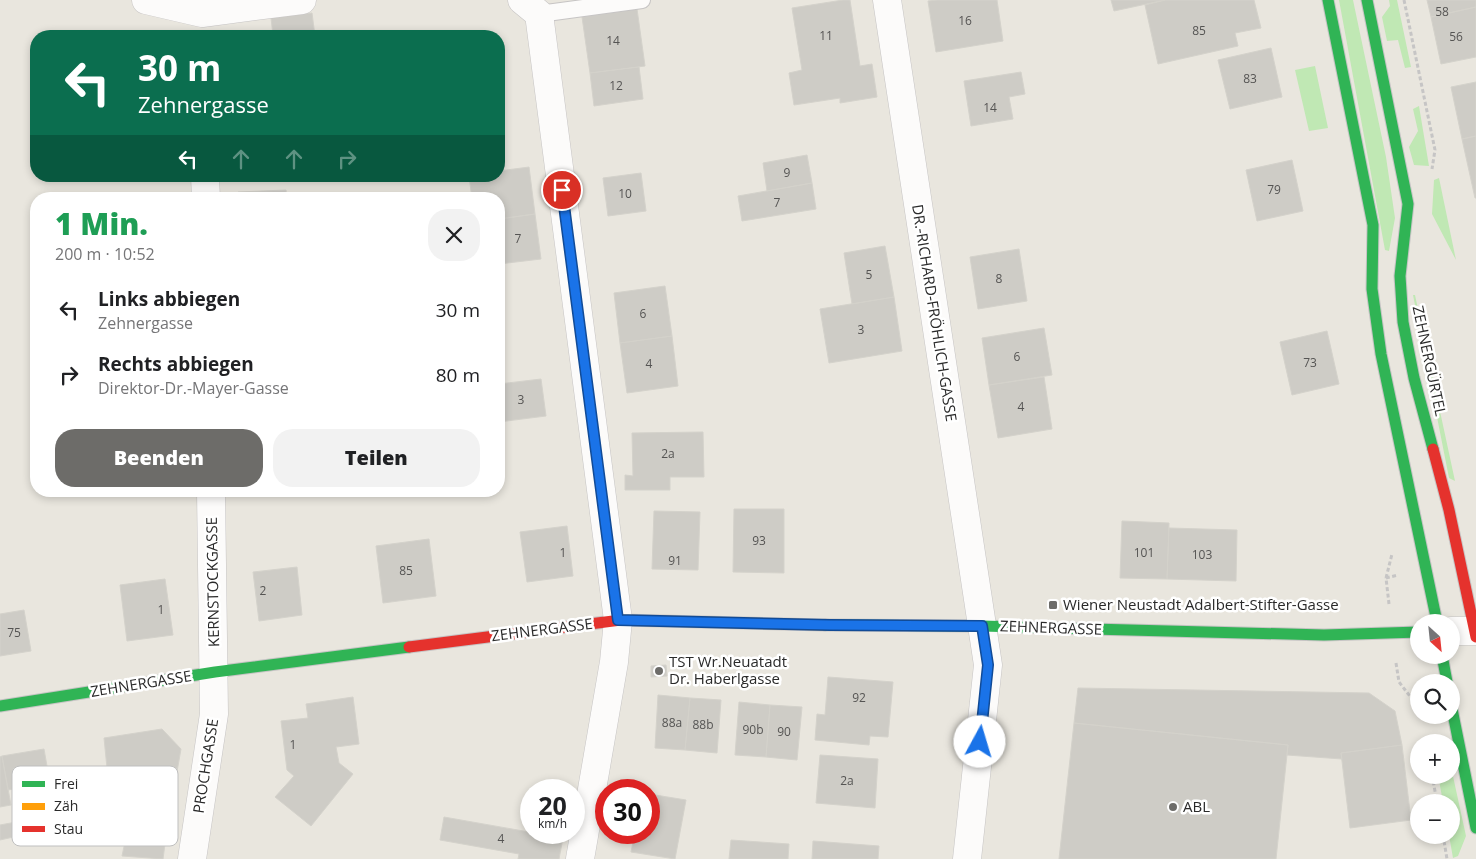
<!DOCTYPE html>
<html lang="de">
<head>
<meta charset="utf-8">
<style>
	:root { --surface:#fff; --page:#f2f2f2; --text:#202124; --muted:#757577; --accent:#6d6c69 }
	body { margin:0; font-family:"Open Sans",sans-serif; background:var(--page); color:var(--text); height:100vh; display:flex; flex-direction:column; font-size:19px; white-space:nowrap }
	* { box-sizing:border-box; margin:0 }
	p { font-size:16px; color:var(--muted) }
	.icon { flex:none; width:28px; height:28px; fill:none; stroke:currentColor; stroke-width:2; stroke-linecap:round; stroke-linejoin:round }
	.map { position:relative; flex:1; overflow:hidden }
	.panel { position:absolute; left:30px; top:192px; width:475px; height:305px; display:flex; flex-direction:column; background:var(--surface); border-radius:20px; box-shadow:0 2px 8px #0003 }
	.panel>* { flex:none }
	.hud { position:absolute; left:30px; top:30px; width:475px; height:152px; border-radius:20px; box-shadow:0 2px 8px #0003; background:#0b6e4f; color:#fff; overflow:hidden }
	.needle { width:32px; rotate:153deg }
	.controls { position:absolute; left:1410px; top:614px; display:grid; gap:10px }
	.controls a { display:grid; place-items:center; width:50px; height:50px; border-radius:50%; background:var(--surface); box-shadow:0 2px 8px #0003; font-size:25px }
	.speed { position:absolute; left:520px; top:779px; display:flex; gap:10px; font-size:25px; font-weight:700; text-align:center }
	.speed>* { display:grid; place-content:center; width:65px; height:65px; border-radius:50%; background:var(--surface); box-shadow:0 2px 8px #0003; line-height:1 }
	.speed small { font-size:12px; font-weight:400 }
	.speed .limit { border:8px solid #d22; background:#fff; color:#111 }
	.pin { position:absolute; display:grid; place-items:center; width:42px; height:42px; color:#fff; margin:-21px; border:2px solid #fff; border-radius:50%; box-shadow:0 1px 5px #0007 }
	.me { position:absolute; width:55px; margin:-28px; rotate:6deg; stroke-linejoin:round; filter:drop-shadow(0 0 4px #0008) }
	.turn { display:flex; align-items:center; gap:18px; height:105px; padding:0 25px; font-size:22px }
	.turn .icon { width:65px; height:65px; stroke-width:2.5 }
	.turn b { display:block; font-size:35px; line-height:42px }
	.lanes { display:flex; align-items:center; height:48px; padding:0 25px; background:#0003; justify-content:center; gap:25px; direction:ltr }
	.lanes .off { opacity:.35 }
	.round { display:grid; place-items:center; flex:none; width:52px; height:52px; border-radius:20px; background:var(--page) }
	.headline { display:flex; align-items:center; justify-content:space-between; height:85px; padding:0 25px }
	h1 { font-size:30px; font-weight:800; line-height:38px; color:#1e9e55 }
	.action { display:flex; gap:10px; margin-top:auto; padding:10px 25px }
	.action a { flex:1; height:58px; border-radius:20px; background:var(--accent); color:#fff; font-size:20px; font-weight:800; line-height:58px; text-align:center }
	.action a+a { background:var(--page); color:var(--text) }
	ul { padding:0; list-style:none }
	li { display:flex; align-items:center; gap:15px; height:65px; padding:0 25px }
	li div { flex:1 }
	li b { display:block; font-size:19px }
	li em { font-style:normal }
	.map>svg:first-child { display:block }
	.green { fill:#c0e8b4 }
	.building { fill:#ceccc6; stroke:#d4d2cb }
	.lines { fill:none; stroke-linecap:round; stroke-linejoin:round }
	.lane-casing { stroke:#c6c4c4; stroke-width:18 }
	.street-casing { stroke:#c6c4c4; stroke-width:29 }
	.fast-casing { stroke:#c6c4c4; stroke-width:13 }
	.slow-casing { stroke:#c6c4c4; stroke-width:13 }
	.jam-casing { stroke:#c6c4c4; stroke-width:13 }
	.path { stroke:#c6c5c5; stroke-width:3; stroke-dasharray:4 2.5; stroke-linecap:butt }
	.lane { stroke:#fcfbfa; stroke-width:16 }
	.street { stroke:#fcfbfa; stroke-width:28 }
	.fast { stroke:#30b455; stroke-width:11 }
	.slow { stroke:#ff9f0a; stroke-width:11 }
	.jam { stroke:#e5322d; stroke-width:11 }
	.route-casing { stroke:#114b97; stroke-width:12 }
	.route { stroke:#1a73e8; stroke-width:9 }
	.poi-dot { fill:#6d6c69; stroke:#fff; stroke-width:2 }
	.labels { text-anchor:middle; stroke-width:5; stroke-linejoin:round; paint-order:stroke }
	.number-label { font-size:12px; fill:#555453 }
	.street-label { font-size:15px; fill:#2a2a2a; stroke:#fff }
	.poi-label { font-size:15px; fill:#2a2a2a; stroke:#fff; text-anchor:start }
	.key { fill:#fff; stroke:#bfbfbf; stroke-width:1 }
	.key-label { font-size:14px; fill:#2a2a2a }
</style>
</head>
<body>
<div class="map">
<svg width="1476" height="859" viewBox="0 0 1476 859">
	<rect width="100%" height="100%" fill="#e9e6de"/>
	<path class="green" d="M1339,0H1353L1386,157L1395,218L1389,251L1385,250Z
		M1389,0H1397L1411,67L1405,68L1398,40L1387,41L1382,17L1390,6Z
		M1315,66L1328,128L1309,131L1295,70Z
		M1419,106L1429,166L1414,165L1409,147L1418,131L1413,109Z
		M1439,178L1456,260L1432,214L1434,180Z
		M1413,295H1415L1455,481L1449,478Z
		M1451,767L1466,836L1458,856L1453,858L1449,835H1451V802H1443L1438,775H1451Z"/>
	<path class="building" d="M843,0H850L860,66L872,64L877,97L840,103V98L794,105L789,73L802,70L792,8Z
		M937,0H997L1003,41L936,52L928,1Z
		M1111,0H1165L1114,11Z
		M1165,0H1254L1261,28L1235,33L1238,46L1158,64L1145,5Z
		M1427,0H1476V7L1431,17Z
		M1476,7V57L1441,64L1431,17Z
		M637,9L645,66L590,73L582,17Z
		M312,13L315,36L273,35L271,18Z
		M1271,48L1282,97L1230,109L1218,60Z
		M639,67L643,99L594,106L590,73Z
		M1021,72L1025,94L1009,97L1013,119L971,126L964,81Z
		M1476,82V136L1462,139L1451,87Z
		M1476,136V198H1475L1462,139Z
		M807,155L812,183L767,191L763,163Z
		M1292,160L1303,211L1257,221L1246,170Z
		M529,167L535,214L499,219V199H472L469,176H499V171Z
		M641,173L646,211L608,216L603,178Z
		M812,183L816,209L742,221L738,196Z
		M286,190L287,199H238V192Z
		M535,214L541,259L499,264V219Z
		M885,246L894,297L852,304L844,253Z
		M1019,249L1027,301L978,309L970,257Z
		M665,286L672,336L620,343L614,293Z
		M894,297L902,351L829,363L820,309Z
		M1044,328L1052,375L989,385L982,338Z
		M1327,331L1339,384L1292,395L1280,342Z
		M672,336L678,386L627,393L620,343Z
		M1044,377L1052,429L998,438L989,385Z
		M541,379L546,416L499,422V384Z
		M703,432L704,477H670V490H625V475L633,476L632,433Z
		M734,509H784V573L733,572Z
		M654,511L700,512L698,570L652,569Z
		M1122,521L1169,523L1167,579L1120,578Z
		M567,526L573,576L527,582L520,532Z
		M1169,528L1237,530L1236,581L1167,579Z
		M429,539L436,596L383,603L376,546Z
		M297,567L302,615L259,621L253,572Z
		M165,579L173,635L127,641L120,585Z
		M24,610L31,651L0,656V614Z
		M666,665L667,676L651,677V666Z
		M828,677L893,682L888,737L870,736L869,745L815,740L817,714L825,715Z
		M1078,688L1369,693L1395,711L1402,745L1341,753L1342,759L1287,755L1288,745L1074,723Z
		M658,695L690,698L685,750L655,748Z
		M353,697L359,744L336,747L339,763L353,774L311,826L275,797L294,776L287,770L281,721L308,718L306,704Z
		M690,698L721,700L717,753L685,750Z
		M739,702L770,705L766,757L735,755Z
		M770,705L802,707L797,760L766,757Z
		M1074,723L1288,745L1276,859H1059Z
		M162,729L181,749L167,829L129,823L138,769L115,773L107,768L104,738Z
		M1402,745L1411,820L1350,828L1341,753Z
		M44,749L50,783L8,790L2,756Z
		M820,755L878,759L875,808L816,803Z
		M2,756L11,805L0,807V757Z
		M649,794L686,800L675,859L631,852L635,832H649Z
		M444,817L563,838L559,859H518L519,854L440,840Z
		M16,822L18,836L0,840V825Z
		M129,823L167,829L163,859L122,856Z
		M533,832H564L563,838Z
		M731,840L789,844L788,859H729Z
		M813,841L879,846L878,859H812Z"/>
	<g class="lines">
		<defs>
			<path id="lane" d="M539,14L642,0"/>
			<path id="street" d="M146,0L202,13L302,0
				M522,0L539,14L618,620L614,662L580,859
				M887,0L988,665L967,859
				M205,176L206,199
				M1451,631H1476
				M192,859L214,714L211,491"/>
			<path id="fast" d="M1328,0L1373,225L1372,289L1381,354L1437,622
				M1367,0L1408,204L1400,276L1403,322L1414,378L1433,449
				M825,625L982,626L1324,635L1419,632
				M1442,655L1447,682
				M1451,704L1476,828
				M0,706L215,672L409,647"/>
			<path id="slow" d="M621,620L825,625"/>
			<path id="jam" d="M1433,449L1449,510L1476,637
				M409,647L621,620"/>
		</defs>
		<use href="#lane" class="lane-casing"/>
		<use href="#street" class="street-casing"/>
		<use href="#fast" class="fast-casing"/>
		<use href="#slow" class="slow-casing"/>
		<use href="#jam" class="jam-casing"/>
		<path class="path" d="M1404,0L1435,150L1432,169
			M1386,578L1392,554
			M1389,604L1386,578L1398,575
			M1396,663L1399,682L1419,708
			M1432,775L1437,802
			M1443,835L1447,859"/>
		<use href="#lane" class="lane"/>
		<use href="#street" class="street"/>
		<use href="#fast" class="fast"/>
		<use href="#slow" class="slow"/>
		<use href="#jam" class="jam"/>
	</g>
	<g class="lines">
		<defs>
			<path id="route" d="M562,190L618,620L830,625L982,626L988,665L980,742"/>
		</defs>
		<use href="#route" class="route-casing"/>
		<use href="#route" class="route"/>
	</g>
	<g class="poi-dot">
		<rect x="1048" y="600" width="10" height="10" rx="2.5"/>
		<circle cx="659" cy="671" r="5"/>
		<circle cx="1173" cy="807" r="5"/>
	</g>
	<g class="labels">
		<g class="number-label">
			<text x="1442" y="16">58</text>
			<text x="965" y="25">16</text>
			<text x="1199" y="35">85</text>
			<text x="826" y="40">11</text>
			<text x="1456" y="41">56</text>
			<text x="613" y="45">14</text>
			<text x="1250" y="83">83</text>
			<text x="616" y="90">12</text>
			<text x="990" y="112">14</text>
			<text x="787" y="177">9</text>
			<text x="1274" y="194">79</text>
			<text x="625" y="198">10</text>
			<text x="777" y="207">7</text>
			<text x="518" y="243">7</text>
			<text x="869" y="279">5</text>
			<text x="999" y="283">8</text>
			<text x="643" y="318">6</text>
			<text x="861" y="334">3</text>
			<text x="1017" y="361">6</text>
			<text x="1310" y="367">73</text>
			<text x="649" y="368">4</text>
			<text x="521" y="404">3</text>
			<text x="1021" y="411">4</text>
			<text x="668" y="458">2a</text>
			<text x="759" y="545">93</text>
			<text x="563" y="557">1</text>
			<text x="1144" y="557">101</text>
			<text x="1202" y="559">103</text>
			<text x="675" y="565">91</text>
			<text x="406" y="575">85</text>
			<text x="263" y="595">2</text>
			<text x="161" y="614">1</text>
			<text x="14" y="637">75</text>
			<text x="859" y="702">92</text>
			<text x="672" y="727">88a</text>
			<text x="703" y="729">88b</text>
			<text x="753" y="734">90b</text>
			<text x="784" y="736">90</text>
			<text x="293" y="749">1</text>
			<text x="847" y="785">2a</text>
			<text x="501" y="843">4</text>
		</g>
		<g class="street-label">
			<text transform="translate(934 313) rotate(81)" y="5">DR.-RICHARD-FRÖHLICH-GASSE</text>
			<text transform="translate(1429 361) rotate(78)" y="5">ZEHNERGÜRTEL</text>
			<text transform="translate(213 582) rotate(-91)" y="5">KERNSTOCKGASSE</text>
			<text transform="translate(1051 628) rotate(2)" y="5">ZEHNERGASSE</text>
			<text transform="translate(542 630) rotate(-7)" y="5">ZEHNERGASSE</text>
			<text transform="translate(141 684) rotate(-9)" y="5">ZEHNERGASSE</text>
			<text transform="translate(206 766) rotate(-81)" y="5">PROCHGASSE</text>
		</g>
		<g class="poi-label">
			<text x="1063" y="610">Wiener Neustadt Adalbert-Stifter-Gasse</text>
			<text x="669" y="667">TST Wr.Neuatadt<tspan x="669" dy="17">Dr. Haberlgasse</tspan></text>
			<text x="1183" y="812">ABL</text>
		</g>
	</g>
	<rect x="12" y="766" width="166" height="80" rx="8" class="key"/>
	<rect x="22" y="781" width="23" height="6" fill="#30b455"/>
	<rect x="22" y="803" width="23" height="7" fill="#ff9f0a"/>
	<rect x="22" y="826" width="23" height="6" fill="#e5322d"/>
	<g class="key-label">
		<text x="54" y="789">Frei</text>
		<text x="54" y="811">Zäh</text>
		<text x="54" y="834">Stau</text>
	</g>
</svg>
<div class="controls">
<a><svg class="needle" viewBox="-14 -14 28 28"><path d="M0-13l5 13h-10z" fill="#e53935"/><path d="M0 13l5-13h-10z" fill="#757577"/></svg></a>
<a><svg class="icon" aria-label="search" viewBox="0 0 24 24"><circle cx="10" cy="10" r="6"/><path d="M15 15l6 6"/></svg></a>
<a>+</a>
<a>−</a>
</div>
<div class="speed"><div>20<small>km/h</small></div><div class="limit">30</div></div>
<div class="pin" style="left:562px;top:190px;background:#d93025"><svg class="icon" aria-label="arrive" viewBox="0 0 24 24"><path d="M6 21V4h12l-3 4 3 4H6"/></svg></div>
<svg class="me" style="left:980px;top:742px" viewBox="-20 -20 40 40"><circle r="19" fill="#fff"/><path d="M0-13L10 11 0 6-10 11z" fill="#1a73e8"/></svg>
<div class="hud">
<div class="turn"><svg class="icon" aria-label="left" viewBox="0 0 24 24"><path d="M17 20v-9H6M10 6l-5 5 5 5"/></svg><div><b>30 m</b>Zehnergasse</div></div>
<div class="lanes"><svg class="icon" aria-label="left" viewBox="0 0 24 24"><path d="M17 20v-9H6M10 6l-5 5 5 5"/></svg><svg class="icon off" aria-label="ahead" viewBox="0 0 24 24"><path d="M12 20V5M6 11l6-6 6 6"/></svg><svg class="icon off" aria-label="ahead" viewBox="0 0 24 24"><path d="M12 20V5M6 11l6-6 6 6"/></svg><svg class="icon off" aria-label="right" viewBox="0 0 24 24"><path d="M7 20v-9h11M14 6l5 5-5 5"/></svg></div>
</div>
<section class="panel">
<div class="headline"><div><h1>1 Min.</h1><p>200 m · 10:52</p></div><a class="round"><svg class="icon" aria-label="close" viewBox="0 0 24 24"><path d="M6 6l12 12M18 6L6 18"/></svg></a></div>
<ul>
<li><svg class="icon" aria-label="left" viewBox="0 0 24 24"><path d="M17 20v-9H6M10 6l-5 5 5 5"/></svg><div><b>Links abbiegen</b><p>Zehnergasse</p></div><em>30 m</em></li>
<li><svg class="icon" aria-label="right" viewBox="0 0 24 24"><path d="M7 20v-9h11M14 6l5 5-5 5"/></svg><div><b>Rechts abbiegen</b><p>Direktor-Dr.-Mayer-Gasse</p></div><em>80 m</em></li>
</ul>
<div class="action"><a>Beenden</a><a>Teilen</a></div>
</section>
</div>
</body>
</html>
